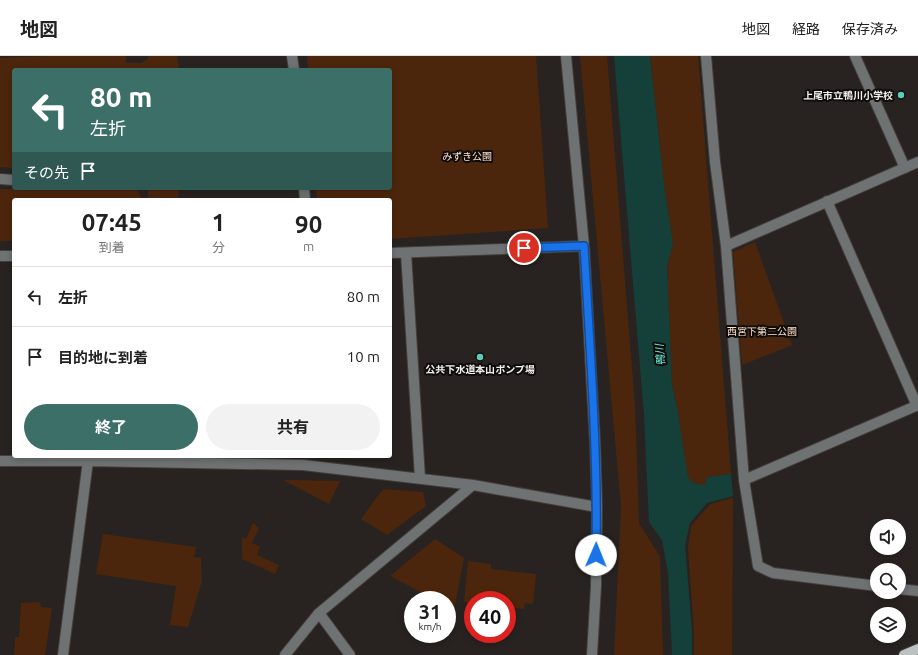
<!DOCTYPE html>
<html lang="ja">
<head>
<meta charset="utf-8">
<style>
	:root { --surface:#fff; --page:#f2f2f2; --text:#222; --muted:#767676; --line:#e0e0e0; --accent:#3c6f67 }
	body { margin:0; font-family:Ubuntu,"Noto Sans JP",sans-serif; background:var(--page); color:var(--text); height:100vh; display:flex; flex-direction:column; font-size:15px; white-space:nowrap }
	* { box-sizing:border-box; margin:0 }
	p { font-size:13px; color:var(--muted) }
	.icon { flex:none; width:22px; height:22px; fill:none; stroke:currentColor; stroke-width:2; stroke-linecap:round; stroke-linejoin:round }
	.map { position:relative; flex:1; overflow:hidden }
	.side { position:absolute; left:12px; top:142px; width:380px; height:260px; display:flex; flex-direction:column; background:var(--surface); border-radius:4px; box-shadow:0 2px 6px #0003 }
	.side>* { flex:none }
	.hud { position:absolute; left:12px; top:12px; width:380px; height:122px; border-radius:4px; box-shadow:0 2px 6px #0003; background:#3c6f67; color:#fff; overflow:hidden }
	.tools { position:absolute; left:870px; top:463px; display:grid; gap:8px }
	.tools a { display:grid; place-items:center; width:36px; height:36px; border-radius:50%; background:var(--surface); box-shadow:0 2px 6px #0003; font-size:20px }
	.speed { position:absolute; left:404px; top:535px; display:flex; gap:8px; font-size:20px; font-weight:700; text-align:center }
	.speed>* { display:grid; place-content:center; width:52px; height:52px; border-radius:50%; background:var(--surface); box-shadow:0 2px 6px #0003; line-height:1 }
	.speed small { font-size:10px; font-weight:400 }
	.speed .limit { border:6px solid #d22; background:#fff; color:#111 }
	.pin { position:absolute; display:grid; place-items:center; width:34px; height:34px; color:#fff; margin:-17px; border:2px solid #fff; border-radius:50%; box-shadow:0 1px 4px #0007 }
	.me { position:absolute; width:44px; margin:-22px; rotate:1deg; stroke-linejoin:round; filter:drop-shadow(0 0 3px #0008) }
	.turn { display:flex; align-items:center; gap:14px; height:84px; padding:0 12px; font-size:18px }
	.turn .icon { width:52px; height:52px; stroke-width:2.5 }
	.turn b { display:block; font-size:28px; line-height:34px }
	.then { display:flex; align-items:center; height:38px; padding:0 12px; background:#0003; gap:8px; font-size:15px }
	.eta { display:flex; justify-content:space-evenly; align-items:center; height:68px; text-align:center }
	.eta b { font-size:24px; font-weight:700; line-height:28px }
	.button { display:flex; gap:8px; margin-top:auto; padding:8px 12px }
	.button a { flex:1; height:46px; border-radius:24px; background:var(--accent); color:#fff; font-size:16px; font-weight:700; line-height:46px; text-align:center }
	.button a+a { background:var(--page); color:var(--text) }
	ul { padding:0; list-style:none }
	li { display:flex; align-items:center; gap:12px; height:60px; padding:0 12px; border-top:1px solid var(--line) }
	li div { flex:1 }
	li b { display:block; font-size:15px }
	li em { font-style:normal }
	header { display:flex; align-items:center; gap:24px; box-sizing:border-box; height:56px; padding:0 20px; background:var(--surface); border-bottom:1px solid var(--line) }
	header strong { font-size:19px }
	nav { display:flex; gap:22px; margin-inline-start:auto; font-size:14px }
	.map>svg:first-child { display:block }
	.green { fill:#4c260c }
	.water { fill:#154039 }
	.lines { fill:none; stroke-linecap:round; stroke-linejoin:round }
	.minor-casing { stroke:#443f3c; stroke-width:12 }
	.major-casing { stroke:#443f3c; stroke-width:12 }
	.minor { stroke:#6f7272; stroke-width:10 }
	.major { stroke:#bbc2c1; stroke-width:10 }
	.route-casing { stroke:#114b97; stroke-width:10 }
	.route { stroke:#1a73e8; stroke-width:7 }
	.poi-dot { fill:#5bcebb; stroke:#0f0d0c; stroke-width:1.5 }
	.labels { text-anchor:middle; stroke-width:4; stroke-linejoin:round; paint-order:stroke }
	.poi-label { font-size:10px; font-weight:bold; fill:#f0edeb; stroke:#0f0d0c; text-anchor:end }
	.park-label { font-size:10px; fill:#feddca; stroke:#0f0d0c }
	.water-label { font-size:11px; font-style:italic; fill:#73e9d5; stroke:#0f0d0c }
</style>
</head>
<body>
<header>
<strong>地図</strong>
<nav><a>地図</a><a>経路</a><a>保存済み</a></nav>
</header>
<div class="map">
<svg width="918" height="599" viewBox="0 0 918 599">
	<rect width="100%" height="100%" fill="#282320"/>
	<path class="green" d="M49,0H126V7H141L148,3V0H177L179,12L153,13V14H14V112L0,111V2Z
		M307,0H536L548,172L390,183V144H317L316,132H390V14H308Z
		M580,0H607L635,350L639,467L660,501L663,599H614L621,450Z
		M650,0H698L731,418L707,421L705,429L693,427L688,422L678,357L672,328L667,211L673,187L665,136Z
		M152,132H179L178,144H148V133Z
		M0,133H137L142,144H14V185H0Z
		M755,186L792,289L742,309L733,196Z
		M283,424L340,425L329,448Z
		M383,433L423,436L426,450L387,479L361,463Z
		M733,442L732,599H694V577L688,491L691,470L710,448Z
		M253,467L259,472L252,487L260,491L257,499L279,509L275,518L242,503V481L246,483Z
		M103,478L196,491L194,501L201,502L202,525L188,571L170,569L176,530L96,518Z
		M435,483L464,502L452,564L447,562V544H432V542L390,520Z
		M468,505L491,508V513L536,518L533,548L525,547L524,553L507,551V544H473V547L464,546Z
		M40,546L41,551L52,552L45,599H14L15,581H19L21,547Z"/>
	<path class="water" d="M614,0H650L665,136L673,187L667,211L672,328L678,357L688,421L693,427L705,429L707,421L731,418L733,440L707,447L690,467L685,489L692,576V599H672L668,517L662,484L649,466L644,359Z"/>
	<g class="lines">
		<defs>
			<path id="minor" d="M292,0L294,14
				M566,0L584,190L595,386L597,451L596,530L592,599
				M706,0L715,106L726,190L744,424L758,510L773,517L877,530
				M855,0L905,112
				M0,123L14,124
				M304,132L305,144
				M827,145L917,350
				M726,190L918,106
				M390,197L584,190
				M406,197L420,422
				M0,200H14
				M0,405H88L303,409L473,429L597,451
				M744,424L918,349
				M899,533L918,535
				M319,557L350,599
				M63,599L88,405
				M285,599L319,557L473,429"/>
			<path id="major" d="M904,599L918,593"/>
		</defs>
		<use href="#minor" class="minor-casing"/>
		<use href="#major" class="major-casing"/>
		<use href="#minor" class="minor"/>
		<use href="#major" class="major"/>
	</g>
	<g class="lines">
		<defs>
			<path id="route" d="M524,192L584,190C590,293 598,396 596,499"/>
		</defs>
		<use href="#route" class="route-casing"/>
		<use href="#route" class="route"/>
	</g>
	<g class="poi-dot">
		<circle cx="901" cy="39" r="4"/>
		<circle cx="480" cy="301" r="4"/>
	</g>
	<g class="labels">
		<g class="poi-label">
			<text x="893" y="43">上尾市立鴨川小学校</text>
			<text x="480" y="317" text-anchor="middle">公共下水道本山ポンプ場</text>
		</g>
		<g class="park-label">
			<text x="467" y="104">みずき公園</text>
			<text x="762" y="279">西宮下第二公園</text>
		</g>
		<g class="water-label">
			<text transform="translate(660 299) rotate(-95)" y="4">鴨川</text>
		</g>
	</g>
</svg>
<div class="tools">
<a><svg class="icon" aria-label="sound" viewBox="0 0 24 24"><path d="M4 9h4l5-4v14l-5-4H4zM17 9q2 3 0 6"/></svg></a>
<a><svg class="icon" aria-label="search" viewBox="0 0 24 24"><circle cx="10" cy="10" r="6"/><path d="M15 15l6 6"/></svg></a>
<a><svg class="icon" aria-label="layers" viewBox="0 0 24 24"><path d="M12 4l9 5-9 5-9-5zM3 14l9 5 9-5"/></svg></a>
</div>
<div class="speed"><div>31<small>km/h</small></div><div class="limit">40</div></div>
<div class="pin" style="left:524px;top:192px;background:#d93025"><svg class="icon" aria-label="arrive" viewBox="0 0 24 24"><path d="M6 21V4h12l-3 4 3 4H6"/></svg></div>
<svg class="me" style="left:596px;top:499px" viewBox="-20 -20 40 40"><circle r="19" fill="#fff"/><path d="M0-13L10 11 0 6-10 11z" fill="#1a73e8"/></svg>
<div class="hud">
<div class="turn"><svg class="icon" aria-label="left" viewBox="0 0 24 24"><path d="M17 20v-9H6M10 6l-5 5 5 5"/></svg><div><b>80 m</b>左折</div></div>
<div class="then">その先<svg class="icon" aria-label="arrive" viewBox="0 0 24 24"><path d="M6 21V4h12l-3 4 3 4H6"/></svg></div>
</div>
<section class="side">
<div class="eta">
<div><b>07:45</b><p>到着</p></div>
<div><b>1</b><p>分</p></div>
<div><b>90</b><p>m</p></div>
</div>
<ul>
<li><svg class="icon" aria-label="left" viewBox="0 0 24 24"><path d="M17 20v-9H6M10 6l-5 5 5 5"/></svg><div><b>左折</b></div><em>80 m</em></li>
<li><svg class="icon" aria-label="arrive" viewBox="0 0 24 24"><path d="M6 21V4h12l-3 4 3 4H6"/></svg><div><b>目的地に到着</b></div><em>10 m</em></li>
</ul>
<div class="button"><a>終了</a><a>共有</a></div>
</section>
</div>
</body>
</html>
